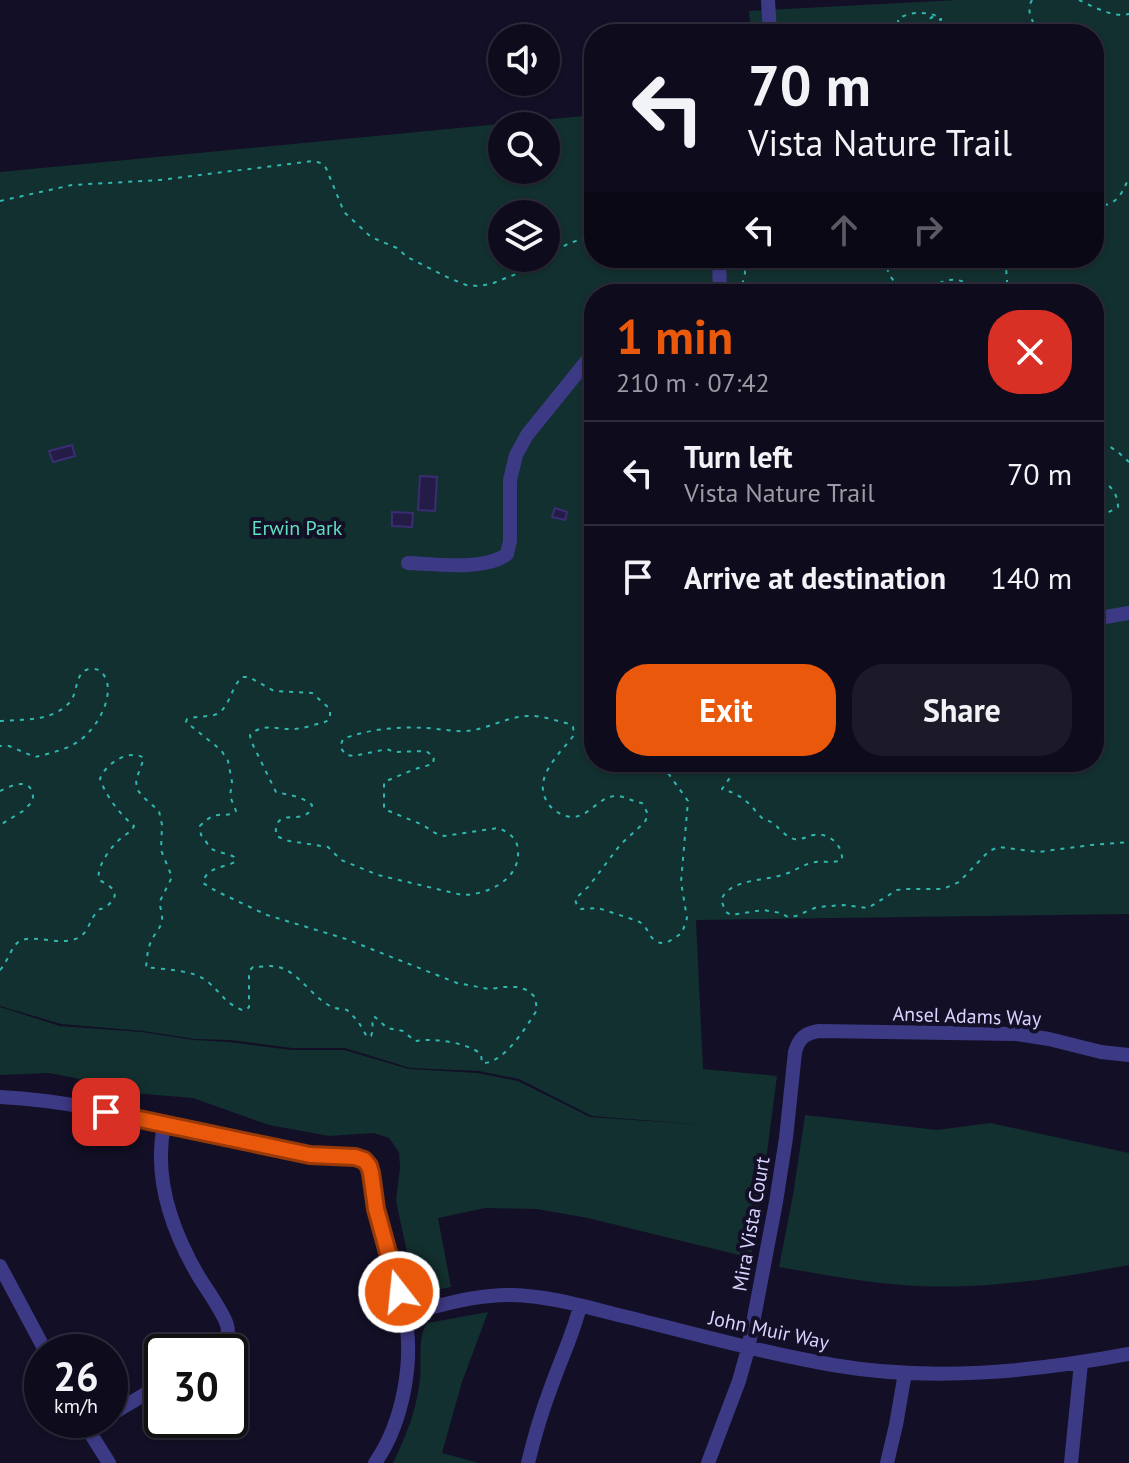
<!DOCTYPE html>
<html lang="en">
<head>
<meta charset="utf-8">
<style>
	:root { --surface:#0e0b1c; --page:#1c1929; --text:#f1f3f6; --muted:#9b9ba3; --line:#2e2b3b; --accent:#ea580c }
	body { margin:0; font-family:"PT Sans",sans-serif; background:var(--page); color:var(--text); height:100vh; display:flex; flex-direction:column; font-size:30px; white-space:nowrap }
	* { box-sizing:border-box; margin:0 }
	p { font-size:26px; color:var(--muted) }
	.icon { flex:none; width:44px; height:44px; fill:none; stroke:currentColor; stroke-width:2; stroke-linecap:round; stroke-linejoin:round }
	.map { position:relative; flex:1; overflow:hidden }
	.sheet { position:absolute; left:584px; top:284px; width:520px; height:488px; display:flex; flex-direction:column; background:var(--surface); border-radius:32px; box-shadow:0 2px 6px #0004,0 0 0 2px var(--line) }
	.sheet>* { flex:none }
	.top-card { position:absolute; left:584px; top:24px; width:520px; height:244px; border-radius:32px; box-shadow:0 2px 6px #0004,0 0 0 2px var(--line); background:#0e0b1c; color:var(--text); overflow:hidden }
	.fabs { position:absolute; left:488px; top:24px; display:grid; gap:16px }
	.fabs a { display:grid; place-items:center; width:72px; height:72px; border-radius:50%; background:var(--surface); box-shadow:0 2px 6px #0004,0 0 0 2px var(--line); font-size:40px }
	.speed { position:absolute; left:24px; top:1334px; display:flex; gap:16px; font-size:40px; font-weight:700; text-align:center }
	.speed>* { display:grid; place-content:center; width:104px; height:104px; border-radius:50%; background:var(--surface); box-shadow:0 2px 6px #0004,0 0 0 2px var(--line); line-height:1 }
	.speed small { font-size:20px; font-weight:400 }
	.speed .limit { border:4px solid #111; border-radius:12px; background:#fff; color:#111 }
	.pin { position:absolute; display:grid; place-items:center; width:68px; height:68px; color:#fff; margin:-34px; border-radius:16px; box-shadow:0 4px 12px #0006 }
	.me { position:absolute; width:88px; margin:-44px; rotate:344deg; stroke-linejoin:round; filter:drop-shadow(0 0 6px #0008) }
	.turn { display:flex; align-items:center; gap:28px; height:168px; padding:0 32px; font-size:36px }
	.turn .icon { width:104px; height:104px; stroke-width:2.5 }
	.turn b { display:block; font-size:56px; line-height:68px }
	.lanes { display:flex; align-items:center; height:76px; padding:0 32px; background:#0003; justify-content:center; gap:40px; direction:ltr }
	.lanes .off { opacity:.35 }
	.round { display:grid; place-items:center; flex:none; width:84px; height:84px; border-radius:32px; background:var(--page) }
	.head { display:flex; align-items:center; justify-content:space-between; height:136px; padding:0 32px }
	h1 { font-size:48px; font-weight:700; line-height:60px; color:var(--accent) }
	.action { display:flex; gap:16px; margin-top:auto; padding:16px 32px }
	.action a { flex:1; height:92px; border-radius:32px; background:var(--accent); color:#fff; font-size:32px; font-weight:700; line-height:92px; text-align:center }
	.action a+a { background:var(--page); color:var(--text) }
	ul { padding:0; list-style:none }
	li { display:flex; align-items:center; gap:24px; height:104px; padding:0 32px; border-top:2px solid var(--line) }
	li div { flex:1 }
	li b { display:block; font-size:30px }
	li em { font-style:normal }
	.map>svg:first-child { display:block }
	.green { fill:#12302f; fill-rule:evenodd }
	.building { fill:#241b47; stroke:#3b2d73; stroke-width:2 }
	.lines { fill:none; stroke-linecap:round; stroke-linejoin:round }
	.path { stroke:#2fb8b0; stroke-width:2; stroke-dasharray:4 6; stroke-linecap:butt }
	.minor { stroke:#3d3a85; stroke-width:14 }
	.route-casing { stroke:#983908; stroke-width:20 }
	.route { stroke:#ea580c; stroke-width:14 }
	.labels { text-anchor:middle; stroke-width:8; stroke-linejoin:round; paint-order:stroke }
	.park-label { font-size:20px; fill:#5fe0c0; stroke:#130f26 }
	.street-label { font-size:20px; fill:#d9d4ff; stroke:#130f26 }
</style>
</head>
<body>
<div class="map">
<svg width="1129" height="1463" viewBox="0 0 1129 1463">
	<rect width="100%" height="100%" fill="#130f26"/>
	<path class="green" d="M957,0H1129V914L696,920L703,1069L777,1076L765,1168L751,1258L588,1218L537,1209L485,1208L438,1218L451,1287L422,1293L415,1289L396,1201L400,1167L399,1152L389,1138L374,1133L329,1136L269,1125L193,1098L120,1092L75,1078L49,1073L0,1075V1007L60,1026L141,1032L194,1040L229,1042L291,1050H344L409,1069L478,1073L518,1081L590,1117L705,1125L592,1116L519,1079L479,1071L410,1068L345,1048H292L230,1040L195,1039L143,1031L61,1024L0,1006V172L594,115V258H1094V34H751L749,11ZM502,126H546V170H502ZM502,214H546V258H502ZM594,294H1094V762H594Z
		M805,1115L937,1130L990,1123L1129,1153V1265C1054,1279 978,1291 902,1285C861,1282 820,1274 779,1267L793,1195Z
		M488,1312L462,1382L442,1453L479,1463H393C406,1436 417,1409 420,1379C422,1361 417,1337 427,1323Z"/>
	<path class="building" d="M72,445L75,456L53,462L49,451Z
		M420,476L437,477L435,511L418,510Z
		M555,508L567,512L565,520L552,517Z
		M392,512L413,513L412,527L392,526Z"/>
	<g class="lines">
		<path class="path" d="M1032,0C1025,12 1034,23 1039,34
			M1079,0C1094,7 1113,18 1129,14
			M899,34L898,19C910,11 928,11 941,18V20L932,17L920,27L921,34
			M0,201L72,185L160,180L313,161L321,163L326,168L344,212L371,237L397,248L407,257L447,277L466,285L478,286L491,284L531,268L545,258
			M1094,206C1117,206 1121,196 1129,177
			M547,257L569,243L594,236
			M885,258C887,276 896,288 913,294
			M740,294L745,273L744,258
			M923,294C936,283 952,274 967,284L966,294
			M1008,294L1006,267L1008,258
			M1094,436L1118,452L1129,462
			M1094,473C1105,483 1118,489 1118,507C1111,512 1102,514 1094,518
			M0,721C24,719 52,722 70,702C79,691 74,668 93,669C100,669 103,673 106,679C113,697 99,723 86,735C74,748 52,753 35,757L9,746H0
			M741,762L722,789C736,793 744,798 754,809C755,811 761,817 762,818C766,820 770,821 774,824C780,829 786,837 794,839C801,840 806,837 813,835C829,832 843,845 842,860C832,864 821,860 811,863C803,865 796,870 788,873C767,882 731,877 721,900L726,912L731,915L763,910L781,913L788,917L796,916L817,907L844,905L868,908L897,890L906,889H943L959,882L989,851L999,847L1038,852L1091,845L1129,842
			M0,791C14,784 34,776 33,801L23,811L0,825
			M0,970C8,962 12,943 22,940C38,935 59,946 78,938C89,932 89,921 96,913C103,905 99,912 107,906C123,893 111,886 99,880C96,867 110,848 120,839C126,833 130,834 134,826C119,813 107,798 100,779C105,764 129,748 144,758L136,780L137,789L142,796L159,811L162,825L161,850L172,877L159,903C168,929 155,927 149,947C147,953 147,961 146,967C165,970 193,969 208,982C221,993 225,1003 242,1010H246L249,1007V971L253,967C261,967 271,965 278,967C300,972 315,1002 335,1008C339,1009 343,1009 347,1010L358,1021L367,1037L371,1036L373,1030L372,1019L375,1017L387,1028L403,1031L415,1041C434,1038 466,1042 481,1054L482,1063C504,1064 526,1027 537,1010L535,997L527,990L518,987H504L489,989L457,983L346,939L267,915L216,891L203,883C206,867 223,868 235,862L234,857C228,853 218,853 212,849C208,846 205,839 201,835L200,826C218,807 225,820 236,811L230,796L232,782L228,761L221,750L186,722L187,719C197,716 205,717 214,715C230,710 229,690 242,677H249L274,691L312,693L330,709V719L325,722C315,724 304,729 293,729C277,730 264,722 250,735L251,741L276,792C288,795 302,796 312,805C307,830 273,802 276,836L289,841L328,847L341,860L378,875L462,895C487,895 520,880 518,851C518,839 509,832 498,828L444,836L435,833L423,825L384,809V782L415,769L433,764L434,757L426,751L394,752L387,749L354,756L346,755L340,747L343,739C364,730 399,726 423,728C437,728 452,732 467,731C488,729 506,717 527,716C542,715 556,721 570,724L573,727L574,735C559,755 529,780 550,806C555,812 565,817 572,817C590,817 599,795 618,796C626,797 634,802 642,803L648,814L645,822L620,845L589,886L575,899L577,906L581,909L598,908L638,921L644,925L652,938L660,943L668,942L682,933L687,918L681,882L688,801L668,773L665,762"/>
		<path class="minor" d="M768,0L770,34
			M719,258L720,294
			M408,563C435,564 485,571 507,554L510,541V480L516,455L527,435L594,352
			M1094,619L1129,613
			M0,1097C105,1102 206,1138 310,1154C323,1157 354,1155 364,1161C375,1168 374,1199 377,1212C384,1246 396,1278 404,1312C415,1359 403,1423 375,1463
			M164,1125C153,1179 172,1231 199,1277C207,1290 223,1312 227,1325C230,1336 225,1345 217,1352
			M0,1266L46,1352
			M405,1314C440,1306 476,1294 512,1295C553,1296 592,1309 631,1318C698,1335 765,1353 833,1365C931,1382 1032,1372 1129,1354
			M110,1415L162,1384
			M82,1420L109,1463
			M528,1463C534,1438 541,1414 550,1390C560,1361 573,1335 580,1306
			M708,1463L739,1381L748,1349L776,1202L786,1138L795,1052C799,1038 805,1033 819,1031L1016,1034L1049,1039L1101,1052L1129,1055
			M887,1463L896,1425L905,1373
			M1071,1463L1081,1363"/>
	</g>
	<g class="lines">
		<defs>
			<path id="route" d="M106,1112L310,1155L355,1157L364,1160L369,1166L371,1173L376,1209L399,1292"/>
		</defs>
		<use href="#route" class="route-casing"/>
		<use href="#route" class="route"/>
	</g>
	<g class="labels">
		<g class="park-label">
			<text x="297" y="535">Erwin Park</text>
		</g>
		<g class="street-label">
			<text transform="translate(967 1016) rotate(2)" y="7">Ansel Adams Way</text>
			<text transform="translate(751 1224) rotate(-80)" y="7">Mira Vista Court</text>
			<text transform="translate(769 1330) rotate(12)" y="7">John Muir Way</text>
		</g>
	</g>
</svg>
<div class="fabs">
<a><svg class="icon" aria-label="sound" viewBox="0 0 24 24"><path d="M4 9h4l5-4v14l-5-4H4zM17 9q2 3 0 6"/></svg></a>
<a><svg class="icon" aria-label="search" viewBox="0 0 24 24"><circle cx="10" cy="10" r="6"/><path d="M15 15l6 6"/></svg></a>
<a><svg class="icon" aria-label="layers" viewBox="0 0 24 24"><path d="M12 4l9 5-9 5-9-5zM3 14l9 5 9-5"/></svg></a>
</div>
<div class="speed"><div>26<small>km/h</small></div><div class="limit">30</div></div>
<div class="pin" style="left:106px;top:1112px;background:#d93025"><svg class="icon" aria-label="arrive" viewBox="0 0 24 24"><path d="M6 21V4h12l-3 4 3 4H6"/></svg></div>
<svg class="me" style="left:399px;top:1292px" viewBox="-20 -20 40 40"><circle r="17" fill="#ea580c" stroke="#fff" stroke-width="3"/><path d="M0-11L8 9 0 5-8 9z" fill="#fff"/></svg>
<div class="top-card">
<div class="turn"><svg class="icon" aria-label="left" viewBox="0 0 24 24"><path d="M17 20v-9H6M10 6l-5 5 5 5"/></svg><div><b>70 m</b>Vista Nature Trail</div></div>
<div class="lanes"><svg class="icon" aria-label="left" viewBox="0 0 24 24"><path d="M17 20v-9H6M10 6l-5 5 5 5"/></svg><svg class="icon off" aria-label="ahead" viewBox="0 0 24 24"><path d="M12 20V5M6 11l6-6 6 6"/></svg><svg class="icon off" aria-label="right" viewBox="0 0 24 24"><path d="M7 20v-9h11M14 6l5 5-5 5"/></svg></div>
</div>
<section class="sheet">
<div class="head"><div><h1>1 min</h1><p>210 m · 07:42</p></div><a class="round" style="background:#d93025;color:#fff"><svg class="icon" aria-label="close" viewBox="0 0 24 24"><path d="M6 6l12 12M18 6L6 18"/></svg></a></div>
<ul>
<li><svg class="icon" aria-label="left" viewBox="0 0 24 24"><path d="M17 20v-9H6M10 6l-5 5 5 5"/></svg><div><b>Turn left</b><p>Vista Nature Trail</p></div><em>70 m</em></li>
<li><svg class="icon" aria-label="arrive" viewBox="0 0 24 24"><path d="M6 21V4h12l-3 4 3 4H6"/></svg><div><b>Arrive at destination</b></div><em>140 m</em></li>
</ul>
<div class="action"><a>Exit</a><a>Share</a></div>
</section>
</div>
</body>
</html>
